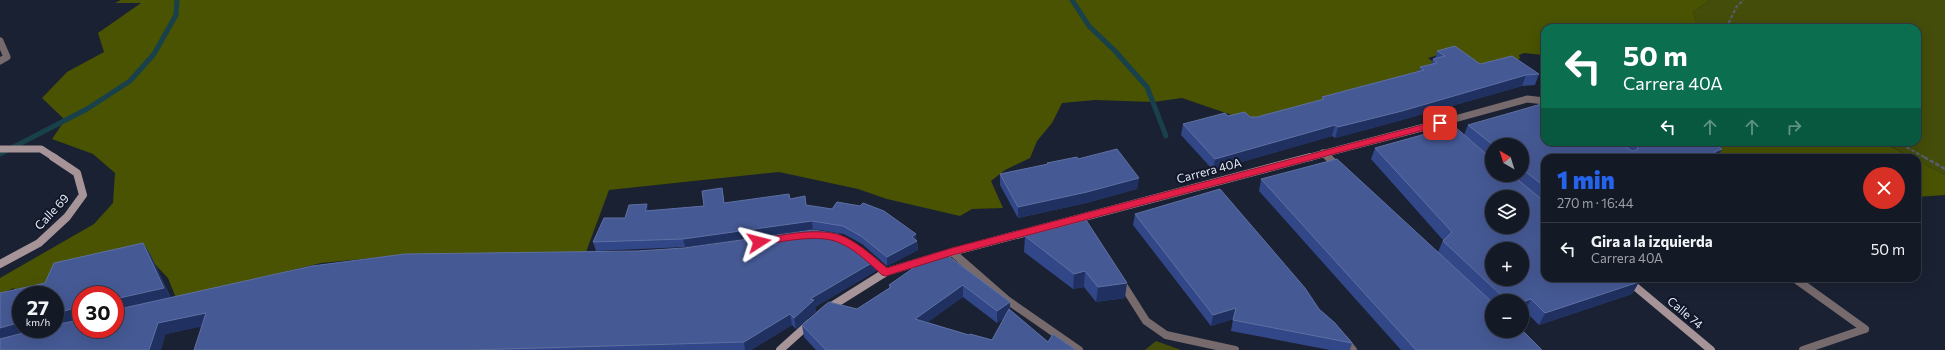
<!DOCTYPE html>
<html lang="es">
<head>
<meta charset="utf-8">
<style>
	:root { --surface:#141926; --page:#212632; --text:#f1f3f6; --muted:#9da0a7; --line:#333843; --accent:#2563eb }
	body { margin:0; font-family:Commissioner,sans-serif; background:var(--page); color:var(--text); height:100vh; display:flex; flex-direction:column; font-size:15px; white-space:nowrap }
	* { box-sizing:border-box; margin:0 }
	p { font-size:13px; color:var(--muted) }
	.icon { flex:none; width:22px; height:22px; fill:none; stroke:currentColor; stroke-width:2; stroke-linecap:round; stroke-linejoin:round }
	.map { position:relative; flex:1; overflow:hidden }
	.panel { position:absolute; left:1541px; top:154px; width:380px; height:128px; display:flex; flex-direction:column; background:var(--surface); border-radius:12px; box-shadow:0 4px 16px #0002,0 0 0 1px var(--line) }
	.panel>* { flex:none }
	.hud { position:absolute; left:1541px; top:24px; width:380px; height:122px; border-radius:12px; box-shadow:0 4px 16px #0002,0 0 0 1px var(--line); background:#0b6e4f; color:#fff; overflow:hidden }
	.needle { width:26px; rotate:321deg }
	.buttons { position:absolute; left:1485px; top:138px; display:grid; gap:8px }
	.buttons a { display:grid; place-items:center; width:44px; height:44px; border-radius:50%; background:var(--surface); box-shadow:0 4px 16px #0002,0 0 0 1px var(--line); font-size:20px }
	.speed { position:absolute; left:12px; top:286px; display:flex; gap:8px; font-size:20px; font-weight:700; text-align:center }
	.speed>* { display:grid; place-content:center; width:52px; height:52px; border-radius:50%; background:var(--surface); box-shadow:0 4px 16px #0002,0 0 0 1px var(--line); line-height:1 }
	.speed small { font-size:10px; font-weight:400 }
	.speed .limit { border:6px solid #d22; background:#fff; color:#111 }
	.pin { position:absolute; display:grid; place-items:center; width:34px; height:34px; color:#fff; margin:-17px; border-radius:8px; box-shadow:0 2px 6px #0006 }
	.me { position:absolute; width:44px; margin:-22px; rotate:81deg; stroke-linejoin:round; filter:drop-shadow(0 0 3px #0008) }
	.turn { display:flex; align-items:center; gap:14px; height:84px; padding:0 16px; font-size:18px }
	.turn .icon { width:52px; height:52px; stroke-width:2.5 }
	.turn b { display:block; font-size:28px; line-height:34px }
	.lanes { display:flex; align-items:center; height:38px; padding:0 16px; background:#0003; justify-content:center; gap:20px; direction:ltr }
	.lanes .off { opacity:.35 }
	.round { display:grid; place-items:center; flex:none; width:42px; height:42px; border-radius:21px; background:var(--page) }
	.overview { display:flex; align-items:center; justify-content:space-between; height:68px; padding:0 16px }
	h1 { font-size:24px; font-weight:800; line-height:30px; color:var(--accent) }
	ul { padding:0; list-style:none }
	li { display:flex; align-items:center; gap:12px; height:52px; padding:0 16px; border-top:1px solid var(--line) }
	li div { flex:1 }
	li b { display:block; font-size:15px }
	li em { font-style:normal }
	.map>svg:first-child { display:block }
	.green { fill:#444d0a }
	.forest { fill:#495301 }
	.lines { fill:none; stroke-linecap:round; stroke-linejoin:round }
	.stream { stroke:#18414b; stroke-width:5 }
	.path-far1 { stroke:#575e6d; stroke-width:2; stroke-dasharray:3.5 2; stroke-linecap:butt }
	.path { stroke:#575e6d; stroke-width:2.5; stroke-dasharray:4.5 2; stroke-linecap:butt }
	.street-far1 { stroke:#766a6d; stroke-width:7 }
	.street { stroke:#766a6d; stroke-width:8 }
	.secondary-far1 { stroke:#a79499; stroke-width:7 }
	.secondary { stroke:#a79499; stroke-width:8 }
	.wall { fill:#324788; fill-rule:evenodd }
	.shaded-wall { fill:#203161 }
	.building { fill:#455994; stroke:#5e70a3; fill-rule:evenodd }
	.route { fill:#e11d48; stroke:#92132f }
	.labels { text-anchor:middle; stroke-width:4; stroke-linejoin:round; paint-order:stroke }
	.street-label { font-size:12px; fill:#e5eaf6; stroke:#111728 }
</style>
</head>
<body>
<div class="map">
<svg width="1945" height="350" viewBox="0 0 1945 350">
	<rect width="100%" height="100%" fill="#1a2132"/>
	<path class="green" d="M1710,0H1945V175L1917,160V158H1913L1883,142H1917V28H1698L1693,12Z
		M1156,341L1181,350H1145Z"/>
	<path class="forest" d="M121,0H1710L1693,12L1698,28H1545V60L1543,55L1524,53L1519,55L1520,59L1475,69L1452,51L1428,58L1436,64L1425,72L1255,123L1182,98L1153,102L1095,100L1062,103L1052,123L1037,141L1030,158L1005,170L991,181L1003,208L972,209L960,216L887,199L858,189L779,172L609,190L586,252L402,255L321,263L176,298L168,278L145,254L53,293L21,295L17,300L14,288L0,294V278L94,224L113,203L115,173L93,154L52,139L65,120L42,98L67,72L104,52L98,33L141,3H115Z
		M1691,142H1882L1913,158H1716Z
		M1917,160L1945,175V195L1917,197Z"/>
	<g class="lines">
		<path class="stream" d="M1072,0L1089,26L1115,51L1147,87L1166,136
			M0,154L87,109L130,81L154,54L176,15L177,0"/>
		<path class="path-far1" d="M1726,28L1737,6L1744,0
			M1897,142L1926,158"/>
		<path class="path" d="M1924,157L1945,169"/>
		<path class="street-far1" d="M0,41L7,57L0,61
			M1440,123L1527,99L1545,101
			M1323,153L1329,158"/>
		<path class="street" d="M1328,157L1339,168
			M952,252L1007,300L1079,350
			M868,257L886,272
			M1794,278L1865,329
			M1120,280L1146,321L1166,335L1235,350
			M1344,339L1353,350
			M1803,350L1865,329"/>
		<path class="secondary-far1" d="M0,149H41L55,158
			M1307,158L1440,123L1455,135"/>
		<path class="secondary" d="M0,264L39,243L67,217L83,195L77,173L53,157
			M1625,278L1711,350
			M827,309L886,272L952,252L1310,157
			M780,350L810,323"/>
	</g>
	<path class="wall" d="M1437,51L1480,64L1539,74L1535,85L1522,86L1398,121L1335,138L1332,136L1213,170L1181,135L1183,124L1228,116L1257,117L1322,100V97L1419,71L1420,67L1431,64L1433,59H1435Z
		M1468,125L1621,144L1622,142H1710L1722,149L1718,155L1545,158V278L1639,282L1632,294L1539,325L1525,311L1522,312V301H1492V331L1542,350H1401L1259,191L1261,179L1438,252L1443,240L1371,159L1375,148L1464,135ZM1492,145H1522V175H1492Z
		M1078,159L1139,178L1137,189L1086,203L1018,218L1000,185V174L1047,165V163Z
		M724,196V203L790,199L806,205L917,241L918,250L887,266L862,244L844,234L813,229L685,247L596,251L593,242L625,218L648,211L704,206Z
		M1135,214L1319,309L1352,343L1350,350H1330L1231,331L1233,319L1211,326L1133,225Z
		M1086,220L1125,298L1096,302L1084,287L1073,289L1024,252L1025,236Z
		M143,243L150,254L171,298L875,261L876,271L815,307L816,311L796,329L792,325L751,350H194L202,326L166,334L0,350L45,283Z
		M937,255L1010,302V310L1048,342L1076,350H816L804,337L802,325L857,309L889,288V285ZM963,297L997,323L1004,318L992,340L969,335L927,322Z"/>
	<path class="shaded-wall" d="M1526,75L1522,86L1398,121L1335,138L1338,127Z
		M1335,125L1332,136L1213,170L1215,159Z
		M1722,149L1717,158L1714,152Z
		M1139,178L1137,189L1086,203L1018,218V207Z
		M647,204L649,213L645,211Z
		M812,221L813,229L685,247L683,239Z
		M916,234L918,250L887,266V257L912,237Z
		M143,243L150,254L171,299L115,312V299Z
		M875,261L876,271L815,307L816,311L796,329L794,318L810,299Z
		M1085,271L1084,287L1073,289L1074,274Z
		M1639,282L1632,294L1539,325L1545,313Z
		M1127,283L1125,298L1096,302L1098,287Z
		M963,285V297L916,331L915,319Z
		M1531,299L1525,311L1522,312V302Z
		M1010,302V314L997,323V311Z
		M1236,308L1233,319L1211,326L1213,315Z
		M71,309L80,320L55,327V314Z
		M206,313L213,324L166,334L161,350H149L158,323Z
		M790,314L792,325L751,350H745L744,342Z
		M21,322V329H47L0,341V328Z"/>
	<path class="building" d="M1455,46L1480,64L1512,56L1539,74L1526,75L1402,111L1338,127L1335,125L1215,159L1183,124L1225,113L1228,116L1245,112L1250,117H1257L1324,99L1322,97L1424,70L1420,67L1437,63L1433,59L1445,56L1437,51Z
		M1545,103V142H1619L1632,151L1637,150L1638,145L1634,142H1710L1722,149L1714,152L1722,158H1545V187L1522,169V145H1493L1468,125Z
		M1454,126L1492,159V175H1512L1545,202V278H1634L1639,282L1545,313L1531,299L1522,302V301H1503V300L1501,295L1443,241L1452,232L1375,148ZM1492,197H1522V227H1492ZM1492,249H1522V279H1492Z
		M1117,149L1139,178L1087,192L1018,207L1000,174L1048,164L1047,163L1077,157L1078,159Z
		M1337,159L1492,302V331H1522V330L1542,350H1416L1261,179Z
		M722,188L724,203L789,194L790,199L805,196L806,205L832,209L837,202L860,206L863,203L884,211L916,234L912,237L917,241L887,257L861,236L843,226L812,221L683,239L593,242L604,218H625L629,205L647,204L645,211L704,206L702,191Z
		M1220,189L1305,288L1319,309L1335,323L1352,343L1233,320L1236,308L1213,315L1135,214Z
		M1086,220L1127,283L1098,287L1085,271L1074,274L1025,236Z
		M813,230L838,234L854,243L875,261L810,299L814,300L794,318L790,314L744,342L470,350H194L206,313L158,323L149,350H0V339L39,329H55V325L74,321L77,319L78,314L76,311L71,309L55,314V295H21V322L0,328V293L45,283L54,263L143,243L164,288L115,299V295H81V329H115V310L312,266L405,254L637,251L684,248Z
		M943,252L1010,302L997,311L963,285L915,319L969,335L970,334L992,340L1009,309L1048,342L1053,334L1076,350H826L802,325L825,305L829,302L857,309L891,287L889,285L935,253L937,255Z"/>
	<path class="route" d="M1437,121H1440L1444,123L1443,125L953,255L886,276L882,275C869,263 856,250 840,243C819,233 782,242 759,245L754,242L759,239C784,235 821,226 845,237C861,245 874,257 887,268L952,248Z"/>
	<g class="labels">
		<g class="street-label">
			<text transform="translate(1209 171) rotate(-15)" y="4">Carrera 40A</text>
			<text transform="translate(52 212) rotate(-47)" y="4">Calle 69</text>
			<text transform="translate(1685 313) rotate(40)" y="4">Calle 74</text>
		</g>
	</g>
</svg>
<div class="buttons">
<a><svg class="needle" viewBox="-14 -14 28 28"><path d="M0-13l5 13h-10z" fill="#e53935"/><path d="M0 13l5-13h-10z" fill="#9da0a7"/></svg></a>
<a><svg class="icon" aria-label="layers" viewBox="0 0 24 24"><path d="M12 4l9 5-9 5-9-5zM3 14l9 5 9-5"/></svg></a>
<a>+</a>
<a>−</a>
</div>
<div class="speed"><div>27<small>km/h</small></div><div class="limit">30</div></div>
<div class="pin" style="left:1440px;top:123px;background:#d93025"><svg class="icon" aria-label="arrive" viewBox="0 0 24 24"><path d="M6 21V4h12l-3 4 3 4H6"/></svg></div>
<svg class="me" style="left:759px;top:242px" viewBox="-20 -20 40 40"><path d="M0-17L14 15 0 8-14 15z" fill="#e11d48" stroke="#fff" stroke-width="4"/></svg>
<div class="hud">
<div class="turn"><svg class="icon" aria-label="left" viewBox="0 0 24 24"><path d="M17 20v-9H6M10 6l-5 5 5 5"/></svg><div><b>50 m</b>Carrera 40A</div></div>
<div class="lanes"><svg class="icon" aria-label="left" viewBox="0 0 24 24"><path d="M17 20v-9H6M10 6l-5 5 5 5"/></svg><svg class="icon off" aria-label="ahead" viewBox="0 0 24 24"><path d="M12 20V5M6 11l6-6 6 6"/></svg><svg class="icon off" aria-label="ahead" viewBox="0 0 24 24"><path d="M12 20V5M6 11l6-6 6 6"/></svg><svg class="icon off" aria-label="right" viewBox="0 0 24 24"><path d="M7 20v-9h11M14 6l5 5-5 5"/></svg></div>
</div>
<section class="panel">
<div class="overview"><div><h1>1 min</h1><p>270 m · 16:44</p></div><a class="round" style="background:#d93025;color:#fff"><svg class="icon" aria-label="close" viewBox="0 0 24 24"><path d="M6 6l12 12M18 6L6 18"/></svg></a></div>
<ul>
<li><svg class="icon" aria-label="left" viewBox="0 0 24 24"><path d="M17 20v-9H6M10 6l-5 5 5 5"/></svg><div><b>Gira a la izquierda</b><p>Carrera 40A</p></div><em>50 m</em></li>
</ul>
</section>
</div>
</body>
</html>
